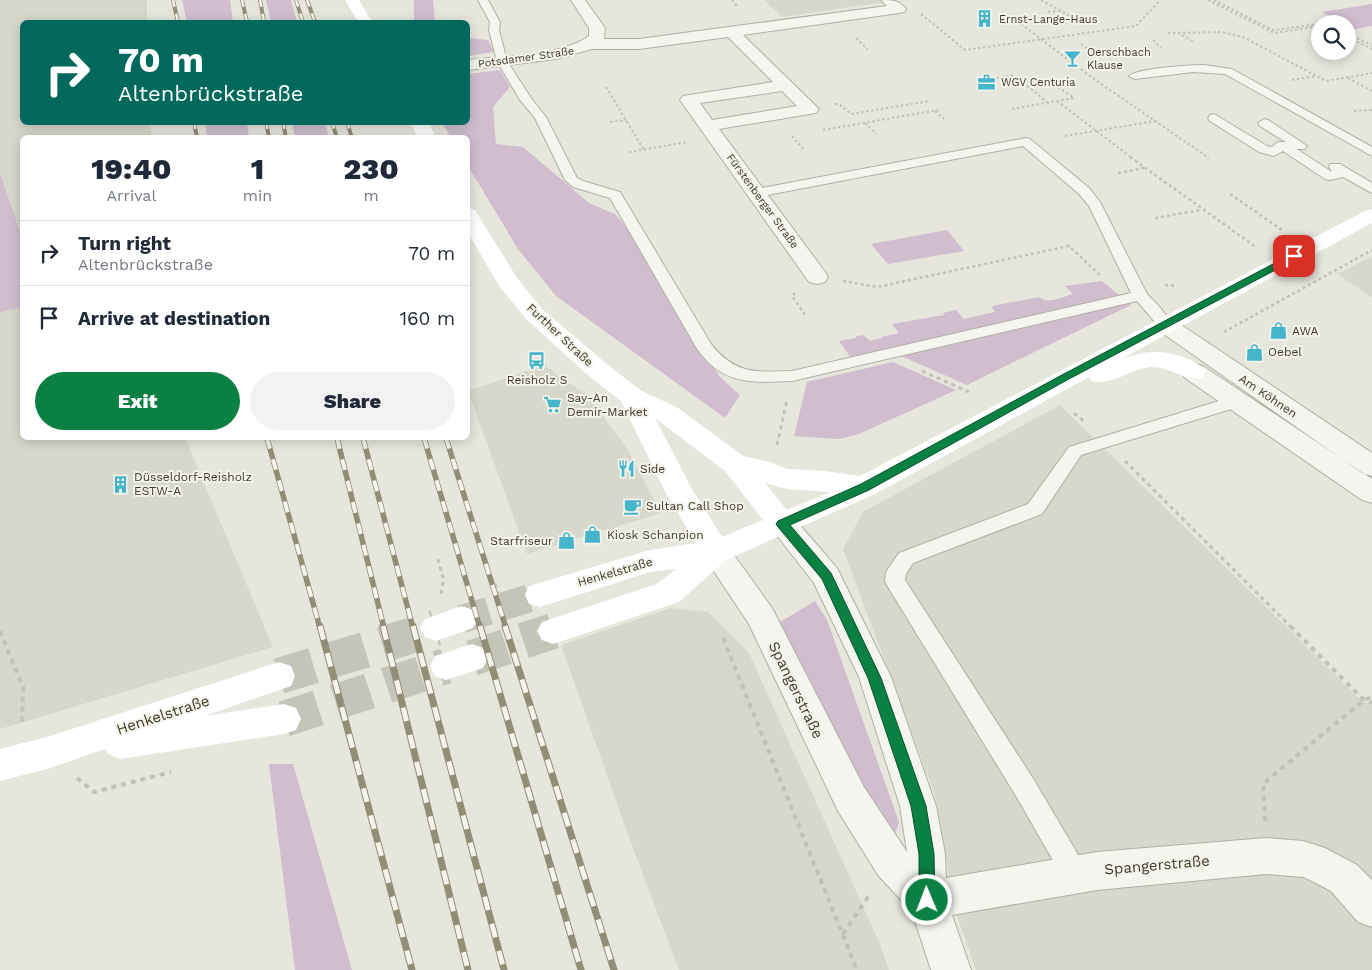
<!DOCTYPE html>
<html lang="en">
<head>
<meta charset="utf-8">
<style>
	:root { --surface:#fff; --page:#f2f2f3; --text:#1f2937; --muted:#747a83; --line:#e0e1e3; --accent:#0b8043 }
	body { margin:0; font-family:"Work Sans",sans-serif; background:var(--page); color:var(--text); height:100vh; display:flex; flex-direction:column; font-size:19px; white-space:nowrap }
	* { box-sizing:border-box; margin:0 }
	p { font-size:16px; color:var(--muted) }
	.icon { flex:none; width:28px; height:28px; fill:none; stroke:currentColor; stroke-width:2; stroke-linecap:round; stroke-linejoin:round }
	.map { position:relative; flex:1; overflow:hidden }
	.sheet { position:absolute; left:20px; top:135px; width:450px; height:305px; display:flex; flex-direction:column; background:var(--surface); border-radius:8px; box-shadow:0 2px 12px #0003 }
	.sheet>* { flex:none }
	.hud { position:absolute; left:20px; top:20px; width:450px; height:105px; border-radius:8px; box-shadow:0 2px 12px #0003; background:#00695c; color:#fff; overflow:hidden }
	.tools { position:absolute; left:1311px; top:15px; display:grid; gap:10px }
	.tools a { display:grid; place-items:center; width:45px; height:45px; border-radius:50%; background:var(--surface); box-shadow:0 2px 12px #0003; font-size:25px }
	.pin { position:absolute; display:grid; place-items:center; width:42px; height:42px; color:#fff; margin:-21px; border-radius:10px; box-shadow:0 2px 8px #0006 }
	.me { position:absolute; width:55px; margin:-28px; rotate:359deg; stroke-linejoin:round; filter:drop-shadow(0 0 4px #0008) }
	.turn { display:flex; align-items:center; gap:18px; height:105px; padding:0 15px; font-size:22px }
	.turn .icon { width:65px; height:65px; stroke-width:2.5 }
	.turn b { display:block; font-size:35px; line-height:42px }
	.eta { display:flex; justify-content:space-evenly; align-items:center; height:85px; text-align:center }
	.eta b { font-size:30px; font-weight:800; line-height:35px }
	.primary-button { display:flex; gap:10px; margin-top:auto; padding:10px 15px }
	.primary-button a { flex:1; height:58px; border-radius:30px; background:var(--accent); color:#fff; font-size:20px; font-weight:800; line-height:58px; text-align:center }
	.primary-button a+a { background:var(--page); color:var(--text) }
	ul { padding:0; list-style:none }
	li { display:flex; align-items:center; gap:15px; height:65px; padding:0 15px; border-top:1px solid var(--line) }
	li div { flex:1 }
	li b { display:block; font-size:19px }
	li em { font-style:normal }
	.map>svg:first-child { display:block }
	.built { fill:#d8d7cb }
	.green { fill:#d0becf }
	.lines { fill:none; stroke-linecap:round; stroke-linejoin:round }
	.secondary-tunnel-far1 { stroke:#c5c4b9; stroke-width:28; stroke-dasharray:28 14; stroke-linecap:butt }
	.secondary-tunnel { stroke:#c5c4b9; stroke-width:36; stroke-dasharray:36 18; stroke-linecap:butt }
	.lane-casing { stroke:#b1afa3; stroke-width:2 }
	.street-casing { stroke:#b1afa3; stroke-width:2 }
	.path-far3 { stroke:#c1c1b8; stroke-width:2; stroke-dasharray:2.5 2.5; stroke-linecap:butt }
	.path-far2 { stroke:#c1c1b8; stroke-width:2.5; stroke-dasharray:3 3; stroke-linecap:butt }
	.path-far1 { stroke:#c1c1b8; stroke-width:3; stroke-dasharray:4 4; stroke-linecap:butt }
	.path { stroke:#c1c1b8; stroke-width:4; stroke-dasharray:5 5; stroke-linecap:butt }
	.lane { fill:#f5f5f0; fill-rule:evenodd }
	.street { fill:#f5f5f0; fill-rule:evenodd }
	.secondary { fill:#fff; fill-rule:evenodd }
	.rail-far2-casing { stroke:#908e77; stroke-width:4 }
	.rail-far1-casing { stroke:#908e77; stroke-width:5.5 }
	.rail-casing { stroke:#908e77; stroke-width:7 }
	.rail-far2 { stroke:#f4f3ec; stroke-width:2.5; stroke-dasharray:7; stroke-linecap:butt }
	.rail-far1 { stroke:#f4f3ec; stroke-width:4; stroke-dasharray:11; stroke-linecap:butt }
	.rail { stroke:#f4f3ec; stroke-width:5; stroke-dasharray:14; stroke-linecap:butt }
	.route { fill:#0b8043; stroke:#07532c }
	.labels { text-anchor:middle; stroke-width:4; stroke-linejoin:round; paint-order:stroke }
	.far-poi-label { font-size:11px; fill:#3d3b27; stroke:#f4f3ec; text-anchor:start }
	.far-street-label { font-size:11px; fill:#3d3b27; stroke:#f4f3ec }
	.poi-label { font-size:12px; fill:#3d3b27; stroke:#f4f3ec; text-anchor:start }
	.street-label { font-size:12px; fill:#3d3b27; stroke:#f4f3ec }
	.near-street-label { font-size:15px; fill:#3d3b27; stroke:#f4f3ec }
</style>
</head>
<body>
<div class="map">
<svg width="1372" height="970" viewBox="0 0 1372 970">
	<rect width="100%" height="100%" fill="#e7e6dd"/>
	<path class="built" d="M0,0H147V22H22V122L151,123V137L22,138V438H185L273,647L0,729Z
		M764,0H899L782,17Z
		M1372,256V298L1338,274Z
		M544,365L589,397L628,450L661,513L527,554L468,391Z
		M1060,405L1362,701L1372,705V970H976L955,910L935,795L843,549L863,512Z
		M671,608L708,612L749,653L879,942L889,970H679L631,843L561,645Z"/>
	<path class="green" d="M182,0H230L233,22H187Z
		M266,0H291L297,22H271Z
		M414,0H433L435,22H414Z
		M1372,4V26L1350,30L1348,29V24H1338L1326,18L1331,17L1322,12Z
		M468,38L488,40L494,52L468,56Z
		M500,70L510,87L493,107L496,144L523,147L589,203L615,214L638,242L719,376L740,395L725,418L556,296L518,249L468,166V138L451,137L442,123L468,122V74Z
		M205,123H247L249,137H207Z
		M292,123H325L329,137H295Z
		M0,173L22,238V307L0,312Z
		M947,230L964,251L888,264L871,244Z
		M1102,281L1131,305L967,385L892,352L853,361L839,341L856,338V336L863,335L870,341L882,338V337L899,333L892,324L944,315L943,313L956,310L964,319L995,312L991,307L997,305L1039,297C1047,305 1062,297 1073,294L1065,286Z
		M893,362L956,390L859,434L839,439L794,436L807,382Z
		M815,601L827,620L899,822L896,831L887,832L790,646L780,622Z
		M269,764H293L352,970H295Z"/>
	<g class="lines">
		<path class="secondary-tunnel-far1" d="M462,619L540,595"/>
		<path class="secondary-tunnel" d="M472,658L553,631
			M279,676L436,628
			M284,719L446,666"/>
		<defs>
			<path id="lane" d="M478,0H488L500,22L499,30L507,61L531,98L546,117L577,178L583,181L620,192L711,344C736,375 755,372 792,371L1131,293L1089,206L1079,194L1023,146L757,197L750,193L757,189L1026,138L1030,139L1089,188L1100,202L1147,294L1157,304L1174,325L1172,328H1160L1137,301L792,381C751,383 721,385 696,347L610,198L573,187L565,180L535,118L520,100L497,61L489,30L490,22Z
				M1204,65L1232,69L1372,147V156L1225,74L1193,72L1135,79L1129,76C1138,68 1191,65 1204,65Z
				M1214,114L1267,146L1272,147L1278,142H1286L1332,172L1329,167L1330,164H1340L1372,183V193L1343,177L1330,180L1325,179L1283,151L1274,156L1259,152L1210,121L1208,118L1210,115Z
				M1264,119L1268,120L1307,146L1305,149H1297L1260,126L1258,123Z
				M1235,396L1241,398L1244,402L1241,406L1081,455L1042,514L913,563L906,574L905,580L1034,780L1084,865L1088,874L1084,883L1075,887L1066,883L1016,796L888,587L885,581L886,572L899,553L1028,504L1069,447Z"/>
			<path id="street" d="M571,0H585L605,28L604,39H639L887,6L881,0C892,0 899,0 906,9L904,12L899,13L743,35L819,109L816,113L810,114L719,129L825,272L828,277L825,282L817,284L809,282L680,100L683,96L689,95L773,82L728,37L639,49H592L556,59L468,70V60C504,56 559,57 589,36V28ZM782,91L797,106L712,120L700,103Z
				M1166,318L1174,320L1372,453V476L1362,473L1158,330L1154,325L1158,320Z
				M1194,364L1203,366L1372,479V503L1362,500L1185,378L1182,372L1185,366Z
				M782,513L792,516L837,568L891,677L936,806L945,854L946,878L1097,852L1266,838L1303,841L1325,848L1357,865L1372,880V927L1358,922L1331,891L1314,882L1303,877L1266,874L1097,890L952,915L971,970H931L912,912L878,875L838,811L749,624L701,552L706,544L716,541L726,544L772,608L864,787L907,852L900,806L859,677L814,583L768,524L772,516Z"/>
		</defs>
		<use href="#lane" class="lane-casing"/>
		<use href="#street" class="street-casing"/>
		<path class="path-far3" d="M732,0L737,6
			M1041,0L1079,21
			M1208,0L1274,33L1320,26
			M1214,0L1273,30L1320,24
			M1048,12L1062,11
			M921,14L965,50L1136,26L1160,0
			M1021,24L1091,77L1209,158
			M1323,24H1325
			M1168,33L1222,32L1243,37L1326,81L1372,73
			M1348,34L1372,45
			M1182,35L1194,42
			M1348,37L1372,49
			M856,38L868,50
			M1153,40L1161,48
			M1081,44L1094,53
			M996,78L1014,75L1048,103
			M1348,78L1372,91
			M1292,80L1316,76
			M606,87L644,150
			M1057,101L1132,158
			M835,104H839L851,114L929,101
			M1012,109L1074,98L1052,83
			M935,111L944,119
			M1354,111L1372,110
			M610,122L626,120
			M865,123L877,134
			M823,130L938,110
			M792,136L803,149
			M1065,136L1155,121
			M629,152L687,142"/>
		<path class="path-far2" d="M1130,157L1256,247
			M1118,173L1144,168
			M1230,194L1282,230
			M1155,218L1200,210
			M843,281L877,287L1069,246L1101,276
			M1165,285L1177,286
			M795,293L792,296L806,316
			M1224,332L1372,250"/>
		<path class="path-far1" d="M922,371L969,392
			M1074,413L1086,423
			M777,445L787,400
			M1125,461L1292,628
			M438,559L444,581L441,589L442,595
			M495,584L498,593"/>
		<path class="path" d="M1290,626L1364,700L1372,703
			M0,631L23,687L22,724
			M723,638L857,970
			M77,778L94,792L171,772
			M1265,821L1263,784L1364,700L1372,697
			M843,934L870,894"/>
		<use href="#lane" class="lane"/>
		<use href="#street" class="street"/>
		<path class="secondary" d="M345,0H359L372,22H358Z
			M410,122H428L436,138H418Z
			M468,208L475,210L517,278L542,309L608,365L640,390L678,408L743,456L770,462L787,469L824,471L860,476L1365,211L1372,209V223L1121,359C1131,356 1142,352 1152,352C1168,351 1197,358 1206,372L1203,378C1184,382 1170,366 1151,367C1130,369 1113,386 1091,381L1089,377L875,494L726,560L679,602L553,644L542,640L537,631L542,622L657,584L676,569L650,572L540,607L529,604L525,595L529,586L650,550L696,543L667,495L621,401L590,377L526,319L500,287L468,233ZM655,418L725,471L763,520L722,537L693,491ZM765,483L787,489L830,492L787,510Z
			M462,606L473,610L478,619L473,628L436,641L425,637L420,628L425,619Z
			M472,644L483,648L488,658L483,668L446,680L435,676L430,666L435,656Z
			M279,662L291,666L295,676L291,686L204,716L284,704L296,708L301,719L296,730L284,734L120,759L108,754L105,749L47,769L0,781V749L47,737Z"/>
		<defs>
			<path id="rail-far2" d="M173,0L178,22
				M242,0L247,22
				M260,0L264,22
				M296,0L303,22
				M307,0L315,22
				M194,122L197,138
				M266,122L269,138
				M283,122L286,138
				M332,122L337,138
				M347,122L352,138"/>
			<path id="rail-far1" d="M267,438L320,628
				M337,438L384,628
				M363,438L413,628
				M424,438L480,628
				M446,438L506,628"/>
			<path id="rail" d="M320,626L412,970
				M383,626L468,970
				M413,626L504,970
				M480,626L581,970
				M505,626L614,970"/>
		</defs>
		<use href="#rail-far2" class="rail-far2-casing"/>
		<use href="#rail-far1" class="rail-far1-casing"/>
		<use href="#rail" class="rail-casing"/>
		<use href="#rail-far2" class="rail-far2"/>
		<use href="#rail-far1" class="rail-far1"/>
		<use href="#rail" class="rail"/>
	</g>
	<path class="route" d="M1294,253L1299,256L1298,258L1067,380L869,490L790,525L831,573L881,678L926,806L934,854L935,900L932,906L927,908L921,906L919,900V854L911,806L868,678L822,579L778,527L776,524L778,521L861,484L1060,376Z"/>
	<defs>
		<symbol id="building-bare" viewBox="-9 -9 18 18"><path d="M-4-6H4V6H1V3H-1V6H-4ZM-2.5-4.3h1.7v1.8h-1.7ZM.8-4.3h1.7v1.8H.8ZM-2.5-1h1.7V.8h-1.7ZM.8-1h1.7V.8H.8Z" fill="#44b5ca" stroke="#f4f3ec" stroke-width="2.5" paint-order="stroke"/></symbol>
		<symbol id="bar-bare" viewBox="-9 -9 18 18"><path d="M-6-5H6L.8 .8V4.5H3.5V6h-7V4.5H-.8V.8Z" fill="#44b5ca" stroke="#f4f3ec" stroke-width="2.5" paint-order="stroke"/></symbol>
		<symbol id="office-bare" viewBox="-9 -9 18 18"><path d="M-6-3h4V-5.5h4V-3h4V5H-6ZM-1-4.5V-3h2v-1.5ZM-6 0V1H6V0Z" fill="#44b5ca" stroke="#f4f3ec" stroke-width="2.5" paint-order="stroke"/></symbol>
		<symbol id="shop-bare" viewBox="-9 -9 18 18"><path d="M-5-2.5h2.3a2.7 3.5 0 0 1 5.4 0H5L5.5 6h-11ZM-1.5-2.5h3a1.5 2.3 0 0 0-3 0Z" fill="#44b5ca" stroke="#f4f3ec" stroke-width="2.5" paint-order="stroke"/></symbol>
		<symbol id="bus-bare" viewBox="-9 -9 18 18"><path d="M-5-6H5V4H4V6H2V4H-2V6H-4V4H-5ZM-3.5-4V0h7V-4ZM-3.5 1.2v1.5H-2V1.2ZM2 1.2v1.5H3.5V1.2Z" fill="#44b5ca" stroke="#f4f3ec" stroke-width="2.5" paint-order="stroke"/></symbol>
		<symbol id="supermarket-bare" viewBox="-9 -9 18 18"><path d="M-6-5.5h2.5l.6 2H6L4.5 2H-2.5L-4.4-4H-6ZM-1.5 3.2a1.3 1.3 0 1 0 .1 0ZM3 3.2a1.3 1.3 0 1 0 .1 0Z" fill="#44b5ca" stroke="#f4f3ec" stroke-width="2.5" paint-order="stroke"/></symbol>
		<symbol id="restaurant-bare" viewBox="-9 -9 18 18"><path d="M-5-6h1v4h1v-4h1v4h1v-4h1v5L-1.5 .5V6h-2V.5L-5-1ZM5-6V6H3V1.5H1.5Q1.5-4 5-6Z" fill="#44b5ca" stroke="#f4f3ec" stroke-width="2.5" paint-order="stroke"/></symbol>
		<symbol id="cafe-bare" viewBox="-9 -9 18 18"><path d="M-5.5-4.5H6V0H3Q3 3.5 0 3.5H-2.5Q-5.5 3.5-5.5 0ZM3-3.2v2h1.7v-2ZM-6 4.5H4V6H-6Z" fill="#44b5ca" stroke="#f4f3ec" stroke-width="2.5" paint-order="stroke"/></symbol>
	</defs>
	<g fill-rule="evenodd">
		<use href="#building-bare" x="972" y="6" width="25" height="25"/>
		<use href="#bar-bare" x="1060" y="46" width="25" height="25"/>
		<use href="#office-bare" x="974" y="70" width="25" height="25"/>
		<use href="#shop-bare" x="1266" y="318" width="25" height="25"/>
		<use href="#shop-bare" x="1242" y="340" width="25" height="25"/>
		<use href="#bus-bare" x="524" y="348" width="25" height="25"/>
		<use href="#supermarket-bare" x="540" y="392" width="25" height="25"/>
		<use href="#restaurant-bare" x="614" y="456" width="25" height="25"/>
		<use href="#building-bare" x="108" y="472" width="25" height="25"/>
		<use href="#cafe-bare" x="620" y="494" width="25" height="25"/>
		<use href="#shop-bare" x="580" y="522" width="25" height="25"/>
		<use href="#shop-bare" x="554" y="528" width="25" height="25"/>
	</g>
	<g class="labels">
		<g class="far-poi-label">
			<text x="999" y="23">Ernst-Lange-Haus</text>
			<text x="1087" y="56">Oerschbach<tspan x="1087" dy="13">Klause</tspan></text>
			<text x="1001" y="86">WGV Centuria</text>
		</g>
		<g class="far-street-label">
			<text transform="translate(526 57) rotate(-8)" y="4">Potsdamer Straße</text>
			<text transform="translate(763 201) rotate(54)" y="4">Fürstenberger Straße</text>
		</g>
		<g class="poi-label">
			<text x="1292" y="335">AWA</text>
			<text x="1268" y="356">Oebel</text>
			<text x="537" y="384" text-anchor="middle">Reisholz S</text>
			<text x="567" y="402">Say-An<tspan x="567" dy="14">Demir-Market</tspan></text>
			<text x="640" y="473">Side</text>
			<text x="134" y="481">Düsseldorf-Reisholz<tspan x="134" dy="14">ESTW-A</tspan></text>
			<text x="646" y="510">Sultan Call Shop</text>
			<text x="607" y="539">Kiosk Schanpion</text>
			<text x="553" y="545" text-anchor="end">Starfriseur</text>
		</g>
		<g class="street-label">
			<text transform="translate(560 335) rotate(43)" y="4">Further Straße</text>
			<text transform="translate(1268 396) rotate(34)" y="4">Am Köhnen</text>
			<text transform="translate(615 572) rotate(-16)" y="4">Henkelstraße</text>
		</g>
		<g class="near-street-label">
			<text transform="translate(796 690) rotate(64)" y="5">Spangerstraße</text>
			<text transform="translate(163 715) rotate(-18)" y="5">Henkelstraße</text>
			<text transform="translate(1157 865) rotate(-5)" y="5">Spangerstraße</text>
		</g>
	</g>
</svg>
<div class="tools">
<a><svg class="icon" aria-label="search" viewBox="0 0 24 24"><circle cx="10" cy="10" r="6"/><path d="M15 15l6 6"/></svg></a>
</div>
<div class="pin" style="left:1294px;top:256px;background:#d93025"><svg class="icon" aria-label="arrive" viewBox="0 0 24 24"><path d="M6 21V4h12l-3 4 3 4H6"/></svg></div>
<svg class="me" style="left:927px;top:900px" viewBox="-20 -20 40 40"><circle r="17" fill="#0b8043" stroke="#fff" stroke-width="3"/><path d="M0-11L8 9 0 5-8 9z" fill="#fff"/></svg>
<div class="hud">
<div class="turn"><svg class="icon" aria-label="right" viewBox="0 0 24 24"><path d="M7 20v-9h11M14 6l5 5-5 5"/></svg><div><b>70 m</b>Altenbrückstraße</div></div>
</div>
<section class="sheet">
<div class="eta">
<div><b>19:40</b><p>Arrival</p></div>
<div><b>1</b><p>min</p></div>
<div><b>230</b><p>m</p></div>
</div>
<ul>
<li><svg class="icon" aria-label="right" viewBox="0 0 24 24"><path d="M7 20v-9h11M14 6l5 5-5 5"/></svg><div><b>Turn right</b><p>Altenbrückstraße</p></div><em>70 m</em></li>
<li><svg class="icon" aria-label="arrive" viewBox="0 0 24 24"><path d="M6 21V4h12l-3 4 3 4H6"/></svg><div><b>Arrive at destination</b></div><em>160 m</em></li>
</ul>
<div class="primary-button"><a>Exit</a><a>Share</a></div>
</section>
</div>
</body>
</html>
